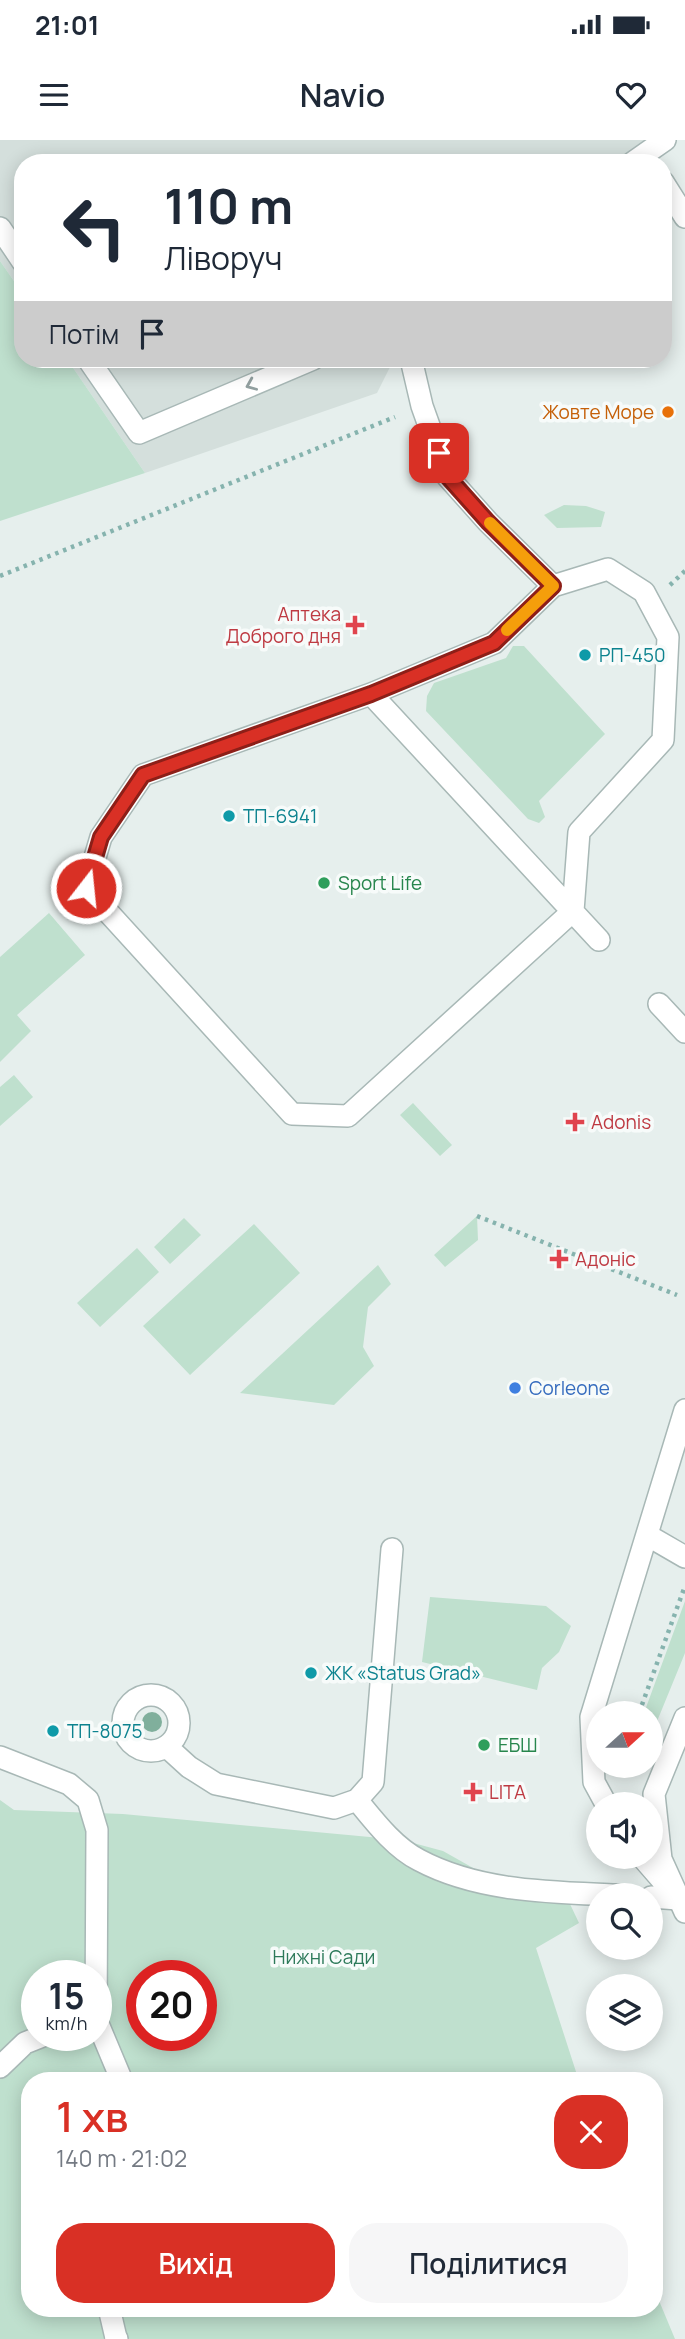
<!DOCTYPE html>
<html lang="uk">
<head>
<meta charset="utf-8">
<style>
	:root { --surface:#fff; --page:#f6f6f7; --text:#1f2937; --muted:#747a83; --accent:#d93025 }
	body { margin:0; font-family:Manrope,sans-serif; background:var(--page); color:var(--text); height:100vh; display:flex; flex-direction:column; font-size:26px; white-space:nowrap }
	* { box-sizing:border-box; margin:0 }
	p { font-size:23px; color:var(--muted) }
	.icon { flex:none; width:38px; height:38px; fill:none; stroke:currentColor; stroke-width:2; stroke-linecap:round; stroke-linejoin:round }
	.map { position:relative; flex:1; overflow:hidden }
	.details { position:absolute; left:21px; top:1932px; width:642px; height:245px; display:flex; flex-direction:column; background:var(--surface); border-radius:28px; box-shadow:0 4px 18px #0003 }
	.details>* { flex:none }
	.guide { position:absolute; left:14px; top:14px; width:658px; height:214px; border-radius:28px; box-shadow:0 4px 18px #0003; background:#fff; color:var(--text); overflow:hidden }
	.needle { width:46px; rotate:69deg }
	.fabs { position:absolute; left:586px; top:1561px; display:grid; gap:14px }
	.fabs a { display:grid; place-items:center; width:77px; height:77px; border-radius:50%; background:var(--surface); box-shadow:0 4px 18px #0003; font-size:35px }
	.speed { position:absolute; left:21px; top:1820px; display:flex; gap:14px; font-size:35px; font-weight:700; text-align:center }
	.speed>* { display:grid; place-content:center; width:91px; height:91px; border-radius:50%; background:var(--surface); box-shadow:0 4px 18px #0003; line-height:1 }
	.speed small { font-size:18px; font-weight:400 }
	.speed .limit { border:10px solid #d22; background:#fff; color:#111 }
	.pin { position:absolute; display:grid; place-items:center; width:60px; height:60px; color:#fff; margin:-30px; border-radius:14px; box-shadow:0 4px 10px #0006 }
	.me { position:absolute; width:77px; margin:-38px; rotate:16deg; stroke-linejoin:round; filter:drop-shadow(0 0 5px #0008) }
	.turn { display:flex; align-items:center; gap:24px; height:147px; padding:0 35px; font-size:32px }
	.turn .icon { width:91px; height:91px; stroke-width:2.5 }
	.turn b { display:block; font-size:49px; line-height:60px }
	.then { display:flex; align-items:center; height:66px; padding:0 35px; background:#0003; gap:14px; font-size:26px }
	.round { display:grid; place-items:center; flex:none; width:74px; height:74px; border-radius:28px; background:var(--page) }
	.overview { display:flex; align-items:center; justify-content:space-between; height:119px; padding:0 35px }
	h1 { font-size:42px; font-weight:600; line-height:52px; color:var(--accent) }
	.cta { display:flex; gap:14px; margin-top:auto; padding:14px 35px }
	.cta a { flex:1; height:80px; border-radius:28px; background:var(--accent); color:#fff; font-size:28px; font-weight:600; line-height:80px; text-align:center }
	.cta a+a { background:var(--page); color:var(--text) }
	.status { display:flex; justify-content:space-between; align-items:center; height:49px; padding:0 35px; background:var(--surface); direction:ltr }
	.status svg { height:19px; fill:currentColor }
	header { display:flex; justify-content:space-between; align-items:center; height:91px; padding:0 35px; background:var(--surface); font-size:32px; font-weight:600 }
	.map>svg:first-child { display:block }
	.built { fill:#d4dfdc }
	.green { fill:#bfe0ce; fill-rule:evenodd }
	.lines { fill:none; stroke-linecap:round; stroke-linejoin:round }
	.service-casing { stroke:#a8b8b6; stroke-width:24 }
	.pedestrian-casing { stroke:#a8b8b6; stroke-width:24 }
	.minor-casing { stroke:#a8b8b6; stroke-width:24 }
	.tertiary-casing { stroke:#a8b8b6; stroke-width:24 }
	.path { stroke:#86b3ae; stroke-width:4.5; stroke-dasharray:3.5 5; stroke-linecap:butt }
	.service { stroke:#fff; stroke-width:21 }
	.pedestrian { stroke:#fff; stroke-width:21 }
	.minor { stroke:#fff; stroke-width:21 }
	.tertiary { stroke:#fff; stroke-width:21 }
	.tree { fill:#80af9c }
	.oneway { stroke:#92a0a0 }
	.route-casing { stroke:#8d1f18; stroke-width:18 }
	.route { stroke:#d93025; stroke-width:12 }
	.slow { stroke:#f59e0b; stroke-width:12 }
	.food-dot { fill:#e8710a; stroke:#f7fbfa; stroke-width:2.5 }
	.health-dot { fill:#e0444e; stroke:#f7fbfa; stroke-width:2.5 }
	.culture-dot { fill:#0f9aa8; stroke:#f7fbfa; stroke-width:2.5 }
	.leisure-dot { fill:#2e9e5b; stroke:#f7fbfa; stroke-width:2.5 }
	.shop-dot { fill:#3f7fe0; stroke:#f7fbfa; stroke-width:2.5 }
	.labels { text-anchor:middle; stroke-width:7; stroke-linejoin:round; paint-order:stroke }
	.food-label { font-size:19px; fill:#c56008; stroke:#f7fbfa; text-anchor:end }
	.health-label { font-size:19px; fill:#be3a42; stroke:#f7fbfa; text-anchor:start }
	.culture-label { font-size:19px; fill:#0d838f; stroke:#f7fbfa; text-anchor:start }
	.leisure-label { font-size:19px; fill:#27864d; stroke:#f7fbfa; text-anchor:start }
	.shop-label { font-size:19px; fill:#366cbe; stroke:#f7fbfa; text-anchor:start }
	.park-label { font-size:19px; fill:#2d7a5a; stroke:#f7fbfa }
</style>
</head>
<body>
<div class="status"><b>21:01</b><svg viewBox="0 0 49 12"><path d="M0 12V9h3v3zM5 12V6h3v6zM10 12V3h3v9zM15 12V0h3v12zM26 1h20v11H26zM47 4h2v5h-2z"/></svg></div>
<header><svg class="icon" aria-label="menu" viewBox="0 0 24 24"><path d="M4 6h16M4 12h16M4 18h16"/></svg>Navio<svg class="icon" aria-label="heart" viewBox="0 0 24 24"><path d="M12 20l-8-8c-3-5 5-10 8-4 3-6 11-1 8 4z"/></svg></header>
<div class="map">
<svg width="685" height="2199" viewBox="0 0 685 2199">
	<rect width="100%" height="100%" fill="#e6efed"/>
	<path class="built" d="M0,0H655L623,23H23V154L0,121Z
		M67,219H394L377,253L145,333Z"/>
	<path class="green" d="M0,121L23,154V219H67L145,333L0,381Z
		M564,365L586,366L605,372L601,387L557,388L544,375Z
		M513,506H524L605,594L539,661L545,677L539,683L528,679L426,571L427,556L434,543L506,518Z
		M49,773L85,815L17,875L31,891L0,922V817Z
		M14,935L33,957L0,986V947Z
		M413,963L452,1005L440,1016L400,975Z
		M477,1076L478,1100L445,1127L434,1115Z
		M184,1078L201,1095L170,1124L154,1107Z
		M254,1084L300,1133L190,1235L143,1186Z
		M137,1108L159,1132L100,1187L77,1163Z
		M378,1125L391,1144L368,1167L363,1207L374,1226L334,1265L240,1253Z
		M430,1457L546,1466L571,1486L559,1512L542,1528L537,1550L422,1522Z
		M685,1461V1513L651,1596V1573H644Z
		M0,1660L14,1670L123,1674L402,1700L443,1711L482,1733L561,1745L579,1783L536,1808L579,1941H30V2168H654L655,2151L675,2199H0ZM37,1836H96V1895H37ZM142,1836H201V1895H142Z"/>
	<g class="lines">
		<defs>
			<path id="service" d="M632,23L665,0
				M663,42L685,77
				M0,88L23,122
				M88,219L139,293L313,219
				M411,219L422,266L447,336L488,382L553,446
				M608,429L644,452L668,497L663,600L579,692L573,771L348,976L292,974L86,748L101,697L143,635L371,554L494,503L553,446Z
				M371,554L599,800
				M659,864L685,892
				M647,1395L685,1417
				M123 1583a28 28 0 1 1 56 0a28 28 0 1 1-56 0Z
				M167,1607L189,1627L216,1644L334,1668L357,1660L373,1642L392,1409
				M357,1660C375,1682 394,1707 419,1720C479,1752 551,1752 616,1755
				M606,1664L594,1642L591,1577L685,1270
				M642,1717L675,1755
				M651,1757L678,1759
				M0,1927L25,1903L45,1895"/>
			<path id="pedestrian" d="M109,2168L116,2198"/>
			<path id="minor" d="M0,1617L69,1644L88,1660L97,1690L96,1879L122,1941
				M116,2198L117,2199"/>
			<path id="tertiary" d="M685,1578L654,1654L661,1719L685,1772"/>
		</defs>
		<use href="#service" class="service-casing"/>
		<use href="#pedestrian" class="pedestrian-casing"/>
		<use href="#minor" class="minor-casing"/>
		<use href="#tertiary" class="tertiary-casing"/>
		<path class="path" d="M0,436L395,277
			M670,445L685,431
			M477,1076L677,1155
			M639,1573L685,1446"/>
		<use href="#service" class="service"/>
		<use href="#pedestrian" class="pedestrian"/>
		<use href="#minor" class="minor"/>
		<use href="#tertiary" class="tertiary"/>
	</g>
	<circle class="tree" cx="152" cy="1582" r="10"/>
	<defs><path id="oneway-chevron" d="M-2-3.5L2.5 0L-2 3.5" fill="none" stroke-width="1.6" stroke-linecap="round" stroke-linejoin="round" transform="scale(1.75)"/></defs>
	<use class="oneway" href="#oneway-chevron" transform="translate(251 245) rotate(157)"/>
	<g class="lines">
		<defs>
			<path id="route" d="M86,748L101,697L143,635L371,554L494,503L553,446L488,382L447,336L439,313"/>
		</defs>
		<use href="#route" class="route-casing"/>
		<use href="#route" class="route"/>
		<path class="slow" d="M490,383L553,446L507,490"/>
	</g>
	<circle class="food-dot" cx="668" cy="272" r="7"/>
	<g class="health-dot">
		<path d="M351.5 474.5h7v7h7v7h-7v7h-7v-7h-7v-7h7z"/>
		<path d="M571.5 971.5h7v7h7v7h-7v7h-7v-7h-7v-7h7z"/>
		<path d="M555.5 1108.5h7v7h7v7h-7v7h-7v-7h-7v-7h7z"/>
		<path d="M469.5 1641.5h7v7h7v7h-7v7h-7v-7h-7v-7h7z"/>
	</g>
	<g class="culture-dot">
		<circle cx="585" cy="515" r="7"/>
		<circle cx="229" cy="676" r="7"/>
		<circle cx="311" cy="1533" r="7"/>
		<circle cx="53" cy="1591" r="7"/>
	</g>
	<g class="leisure-dot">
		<circle cx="324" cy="743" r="7"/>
		<circle cx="484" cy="1605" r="7"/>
	</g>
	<circle class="shop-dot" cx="515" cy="1248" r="7"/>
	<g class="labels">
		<g class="food-label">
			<text x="654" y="279">Жовте Море</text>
		</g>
		<g class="health-label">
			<text x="341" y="481" text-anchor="end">Аптека<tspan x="341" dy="22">Доброго дня</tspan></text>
			<text x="591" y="989">Adonis</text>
			<text x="575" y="1126">Адоніс</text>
			<text x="489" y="1659">LITA</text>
		</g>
		<g class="culture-label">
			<text x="599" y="522">РП-450</text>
			<text x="243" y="683">ТП-6941</text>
			<text x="325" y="1540">ЖК «Status Grad»</text>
			<text x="67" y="1598">ТП-8075</text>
		</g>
		<g class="leisure-label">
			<text x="338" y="750">Sport Life</text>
			<text x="498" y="1612">ЕБШ</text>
		</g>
		<g class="shop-label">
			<text x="529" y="1255">Corleone</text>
		</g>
		<g class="park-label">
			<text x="324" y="1824">Нижні Сади</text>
		</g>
	</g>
</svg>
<div class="fabs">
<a><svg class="needle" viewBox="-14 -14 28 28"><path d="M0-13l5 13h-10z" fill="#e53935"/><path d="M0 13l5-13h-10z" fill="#747a83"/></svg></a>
<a><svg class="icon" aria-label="sound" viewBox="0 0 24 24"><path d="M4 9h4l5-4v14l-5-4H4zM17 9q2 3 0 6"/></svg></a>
<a><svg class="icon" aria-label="search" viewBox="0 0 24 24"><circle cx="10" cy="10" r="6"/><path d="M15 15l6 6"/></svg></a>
<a><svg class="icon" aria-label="layers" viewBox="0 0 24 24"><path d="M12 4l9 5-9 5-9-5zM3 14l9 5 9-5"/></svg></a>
</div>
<div class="speed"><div>15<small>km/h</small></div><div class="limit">20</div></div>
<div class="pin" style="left:439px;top:313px;background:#d93025"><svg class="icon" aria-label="arrive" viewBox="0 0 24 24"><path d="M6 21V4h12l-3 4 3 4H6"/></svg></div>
<svg class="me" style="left:86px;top:748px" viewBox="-20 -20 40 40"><circle r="17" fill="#d93025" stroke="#fff" stroke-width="3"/><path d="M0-11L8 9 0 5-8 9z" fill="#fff"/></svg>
<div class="guide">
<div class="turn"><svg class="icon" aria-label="left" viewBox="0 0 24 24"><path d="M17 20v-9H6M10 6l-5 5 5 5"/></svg><div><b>110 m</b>Ліворуч</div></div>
<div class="then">Потім<svg class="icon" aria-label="arrive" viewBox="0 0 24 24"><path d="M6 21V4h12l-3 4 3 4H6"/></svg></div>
</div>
<section class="details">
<div class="overview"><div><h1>1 хв</h1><p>140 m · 21:02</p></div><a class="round" style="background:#d93025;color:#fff"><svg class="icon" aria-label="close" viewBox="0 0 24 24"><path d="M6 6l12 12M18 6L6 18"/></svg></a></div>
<div class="cta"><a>Вихід</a><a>Поділитися</a></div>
</section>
</div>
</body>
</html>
